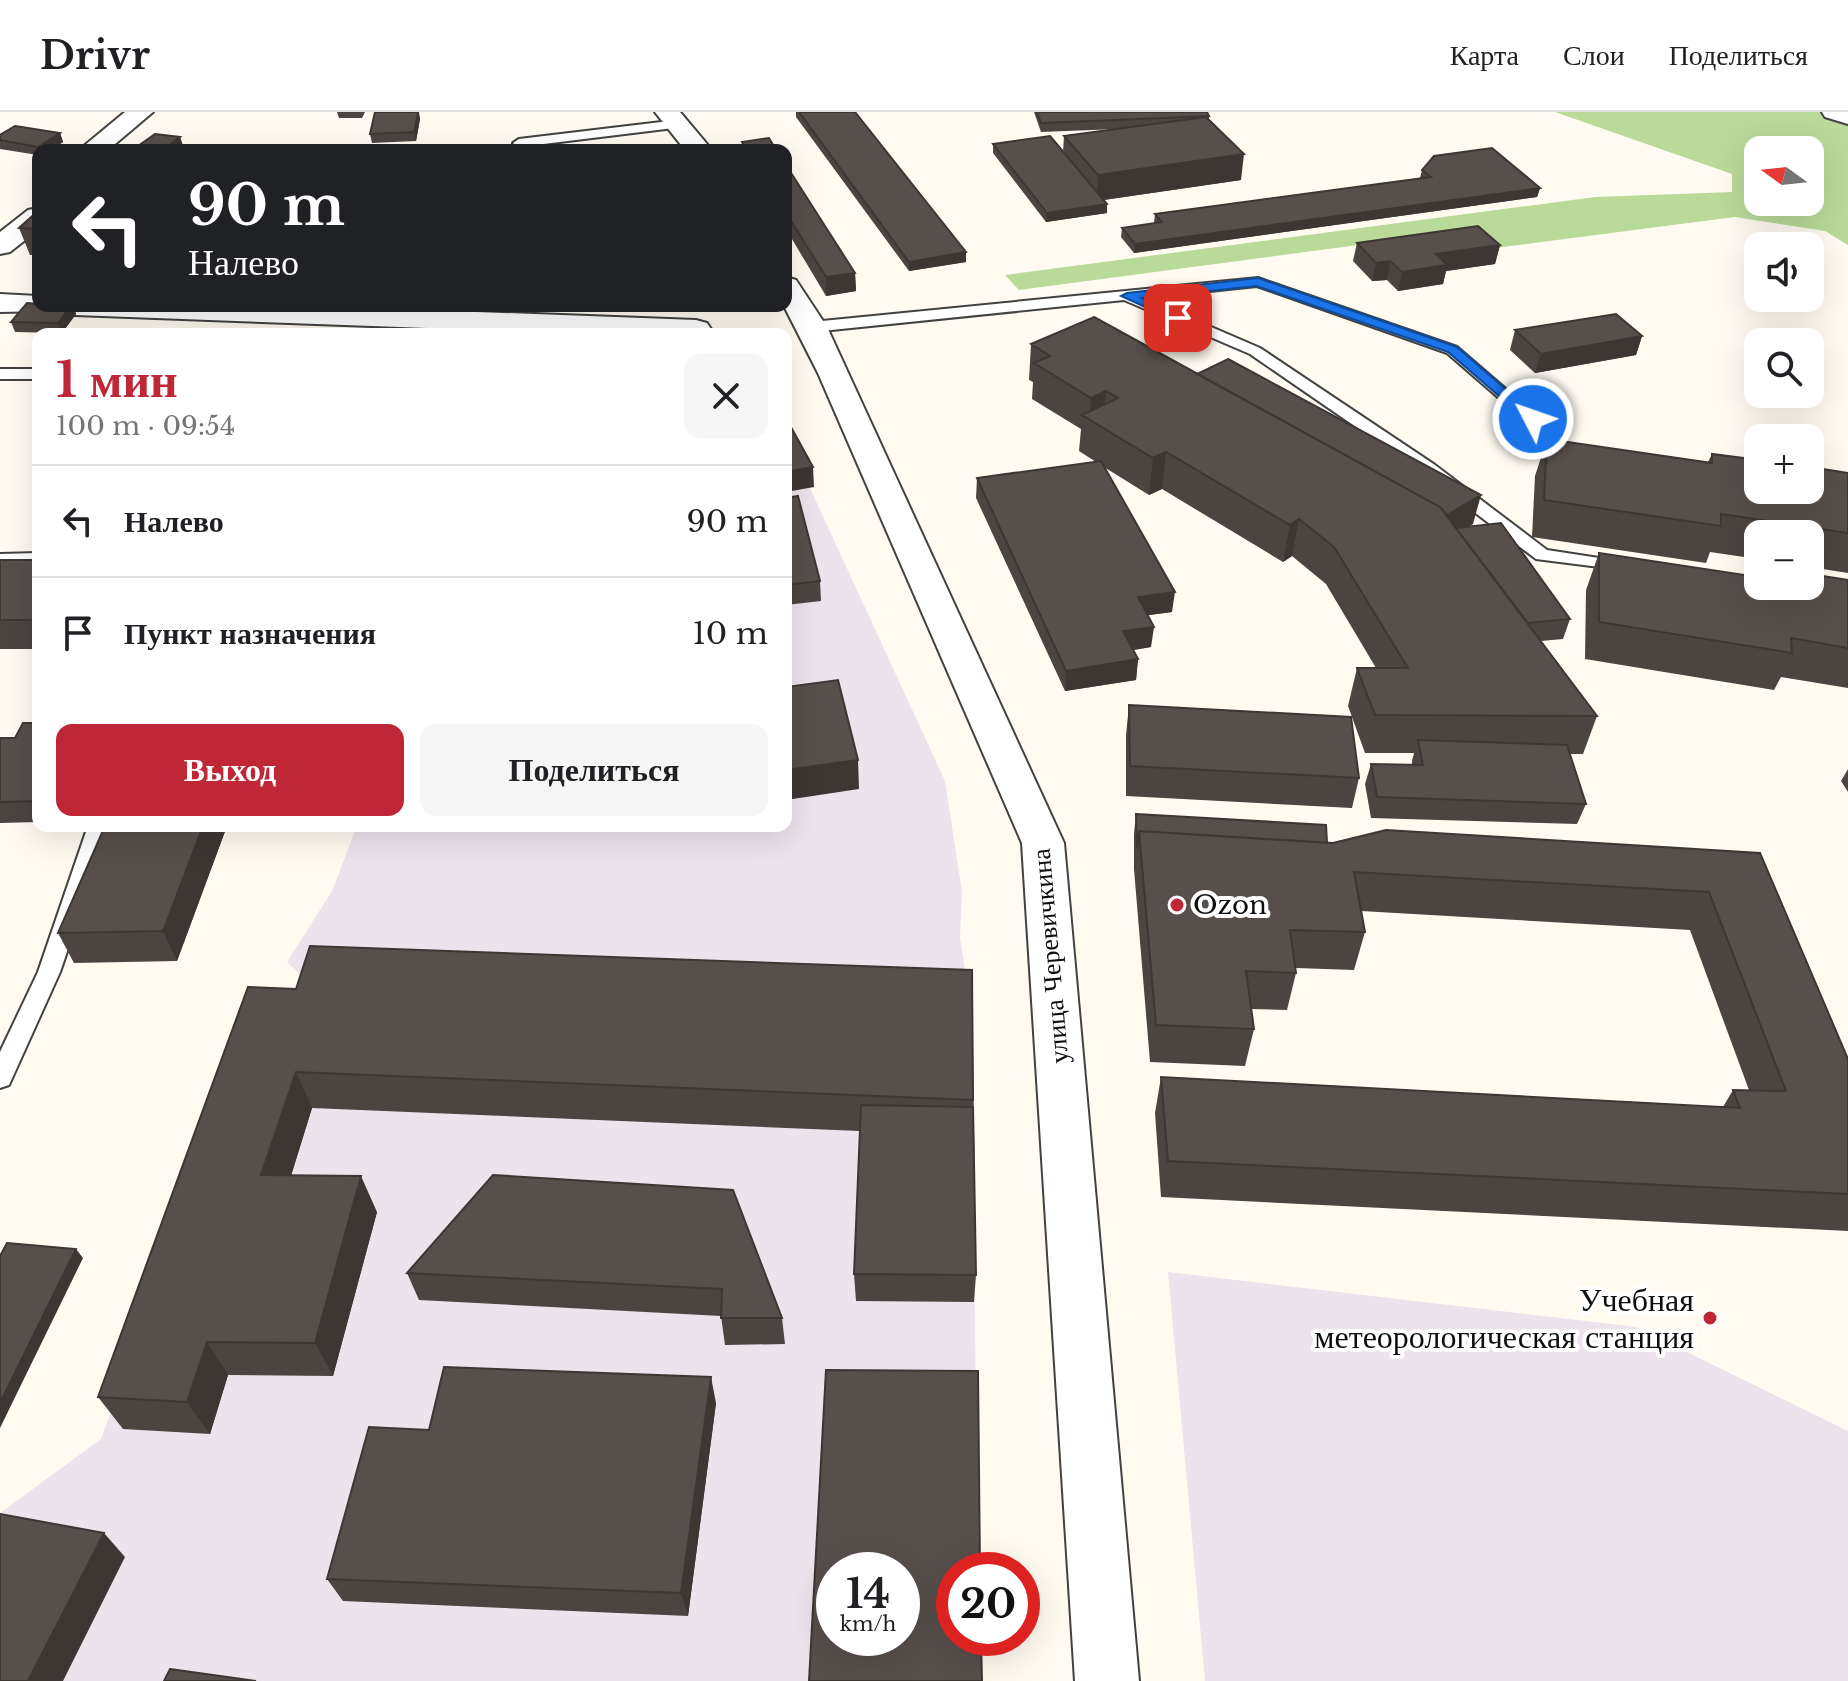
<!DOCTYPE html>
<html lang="ru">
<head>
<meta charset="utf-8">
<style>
	:root { --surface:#fff; --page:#f6f6f6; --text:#202124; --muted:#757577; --line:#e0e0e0; --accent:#bf2736 }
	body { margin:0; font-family:"Libre Baskerville",serif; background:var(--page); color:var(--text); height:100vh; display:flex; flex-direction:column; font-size:30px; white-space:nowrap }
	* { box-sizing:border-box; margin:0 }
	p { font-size:26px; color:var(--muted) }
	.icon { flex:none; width:44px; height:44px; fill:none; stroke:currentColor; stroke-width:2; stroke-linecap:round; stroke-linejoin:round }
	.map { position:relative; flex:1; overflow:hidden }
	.details { position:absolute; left:32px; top:216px; width:760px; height:504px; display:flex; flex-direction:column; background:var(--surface); border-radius:16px; box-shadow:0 8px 32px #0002 }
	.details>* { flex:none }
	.top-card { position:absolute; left:32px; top:32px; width:760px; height:168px; border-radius:16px; box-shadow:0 8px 32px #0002; background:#202124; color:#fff; overflow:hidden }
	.needle { width:52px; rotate:285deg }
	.buttons { position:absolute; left:1744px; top:24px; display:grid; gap:16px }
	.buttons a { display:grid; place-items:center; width:80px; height:80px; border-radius:16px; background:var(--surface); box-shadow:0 8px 32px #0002; font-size:40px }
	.speed { position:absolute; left:816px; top:1440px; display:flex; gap:16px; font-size:40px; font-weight:700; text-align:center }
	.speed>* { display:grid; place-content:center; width:104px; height:104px; border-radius:50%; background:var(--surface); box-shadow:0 8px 32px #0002; line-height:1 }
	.speed small { font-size:20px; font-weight:400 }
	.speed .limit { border:12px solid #d22; background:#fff; color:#111 }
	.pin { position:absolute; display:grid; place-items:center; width:68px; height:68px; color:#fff; margin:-34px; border-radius:16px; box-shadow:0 4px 12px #0006 }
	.me { position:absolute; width:88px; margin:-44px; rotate:311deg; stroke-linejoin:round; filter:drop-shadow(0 0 6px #0008) }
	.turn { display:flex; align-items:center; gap:28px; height:168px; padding:0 24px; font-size:36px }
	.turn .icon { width:104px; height:104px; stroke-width:2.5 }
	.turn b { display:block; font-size:56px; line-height:68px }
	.round { display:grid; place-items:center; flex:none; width:84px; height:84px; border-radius:16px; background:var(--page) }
	.summary { display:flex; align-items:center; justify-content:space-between; height:136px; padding:0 24px }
	h1 { font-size:48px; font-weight:700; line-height:60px; color:var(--accent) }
	.cta { display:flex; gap:16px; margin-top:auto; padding:16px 24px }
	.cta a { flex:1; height:92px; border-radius:16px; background:var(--accent); color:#fff; font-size:32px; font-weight:700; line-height:92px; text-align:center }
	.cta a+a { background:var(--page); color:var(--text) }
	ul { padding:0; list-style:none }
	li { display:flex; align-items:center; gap:24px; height:112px; padding:0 24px; border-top:2px solid var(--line) }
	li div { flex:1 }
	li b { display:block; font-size:30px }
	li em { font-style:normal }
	header { display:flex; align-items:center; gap:48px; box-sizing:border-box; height:112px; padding:0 40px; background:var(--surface); border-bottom:2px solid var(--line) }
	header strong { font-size:38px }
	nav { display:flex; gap:44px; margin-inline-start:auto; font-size:28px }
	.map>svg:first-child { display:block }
	.industrial { fill:#ece3ed; fill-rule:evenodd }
	.forest { fill:#bada99; fill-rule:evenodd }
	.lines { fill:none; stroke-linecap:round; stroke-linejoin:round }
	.service-casing { stroke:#424242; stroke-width:4 }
	.minor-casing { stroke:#424242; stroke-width:4 }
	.tertiary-casing { stroke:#424242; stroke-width:4 }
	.service { fill:#fff; fill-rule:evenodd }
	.minor { fill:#fff; fill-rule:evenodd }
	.tertiary { fill:#fff; fill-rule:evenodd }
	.wall { fill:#4b4440 }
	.shaded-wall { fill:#3d3734 }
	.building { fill:#574f4b; stroke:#3d3734; stroke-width:2; fill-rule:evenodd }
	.route { fill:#1a73e8; stroke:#114b97; stroke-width:2 }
	.poi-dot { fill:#bf2736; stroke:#fff; stroke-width:3 }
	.labels { text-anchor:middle; stroke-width:8; stroke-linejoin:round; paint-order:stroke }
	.poi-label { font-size:26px; fill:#0f0f0f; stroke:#fff; text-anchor:start }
	.street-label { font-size:26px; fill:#0f0f0f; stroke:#fff }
	.near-poi-label { font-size:32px; fill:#0f0f0f; stroke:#fff; text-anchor:end }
</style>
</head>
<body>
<header>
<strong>Drivr</strong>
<nav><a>Карта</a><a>Слои</a><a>Поделиться</a></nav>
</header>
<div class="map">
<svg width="1848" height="1569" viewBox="0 0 1848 1569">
	<rect width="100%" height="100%" fill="#fffbf1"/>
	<path class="industrial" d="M786,324L945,669L962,780L960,826L971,896L978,1458H954V1526L979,1569H0V1401L101,1327L253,911L309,871L287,850L332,779L357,714H786ZM834,1458H902V1526H834Z
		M1168,1160L1636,1215L1848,1319V1569H1205Z"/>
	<path class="forest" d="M1555,0H1848V133L1825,119L1735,105L1495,136L1471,118L1019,178L1005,163L1595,85L1732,80V62ZM1758,38H1810V90H1758Z"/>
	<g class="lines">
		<defs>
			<path id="service" d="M678,8L684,12L682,15L519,35L513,31L519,27Z
				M1258,166L1457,235L1564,327L1562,330H1550L1447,241L1257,174L1144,186L1260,236L1435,353L1547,438L1625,450L1631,451V459L1536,447L1423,361L1250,242L1124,188L812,220L804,215L812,210Z
				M0,257H38V267H0Z
				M38,441V451L0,452V442Z
				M88,714H110L60,860L9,973L0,976V940L38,860Z"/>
			<path id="minor" d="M125,0H153L108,38H79Z
				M1822,0H1848V12L1825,5Z
				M38,96V118L10,140L0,142V120L28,98Z
				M0,182L38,184V194H52L48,199L0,200Z
				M60,194H316L696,208L707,211L711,217L708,222H588L75,203L65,200Z"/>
			<path id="tertiary" d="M655,0H680L712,38H685Z
				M786,165L796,168L827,215L1064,731L1139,1569H1075L1022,731L818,261L784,194Z"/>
		</defs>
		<use href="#service" class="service-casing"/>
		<use href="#minor" class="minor-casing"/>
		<use href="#tertiary" class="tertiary-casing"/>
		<use href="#service" class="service"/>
		<use href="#minor" class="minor"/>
		<use href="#tertiary" class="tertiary"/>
	</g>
	<path class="wall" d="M337,0H365L362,6H339Z
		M375,0H419L420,7L416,29L372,31L370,22Z
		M796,0H855L966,150L909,159L796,5Z
		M1034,0H1207L1209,4V8L1241,68L1104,88L1107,101L1046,110L993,41V32L1063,40L1064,24L1118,17L1041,20Z
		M60,21L63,30L50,38H38V43L0,37V23Z
		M180,25L183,34L178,38H139L138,34Z
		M786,53L855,161L856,179L826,184L786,117Z
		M1422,58L1540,76L1537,85L1134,141L1121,125L1122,116L1154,111L1155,102L1420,66Z
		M38,99V143H30L19,116Z
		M1357,131L1500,133L1495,152L1446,159L1443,172L1398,179L1387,168L1372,169L1353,149Z
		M38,194H73L76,202L62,221L15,220L11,210Z
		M1515,218L1642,224L1636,243L1535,261L1510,238Z
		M1031,232L1473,412L1470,414L1570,507L1563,527L1541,529L1597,604L1583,642H1570L1586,692L1577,712L1371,706L1365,672L1371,652L1412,653V649L1414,641H1365L1348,594L1357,556H1376L1326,472L1292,444L1283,450L1162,377L1149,383L1104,355L1172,500L1148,503L1151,535L1133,538L1138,547L1136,568L1065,579L976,386L977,366L1096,350L1079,339L1081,317L1032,287L1033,270L1029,268Z
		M1547,327L1708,350L1712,342L1848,361V461L1810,455V422H1758V447L1710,440L1706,451L1532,425L1535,364Z
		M786,386L820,469L821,489L786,493Z
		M1599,441L1758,474L1848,468V576L1781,565L1774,578L1585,547L1586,478Z
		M0,448H38V537H0Z
		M1129,593L1359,666L1352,696L1126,684V623Z
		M38,611V710L0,711V626H15Z
		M1848,657V680L1841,669Z
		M1136,702L1327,731L1760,741L1848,947V1119L1161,1085L1155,1001L1161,965L1723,995L1733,978H1749L1690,818L1361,799L1365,820L1354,858L1296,856V861L1287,898L1251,897L1254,917L1245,954L1150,950L1134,757V722Z
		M227,714L177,849L74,851L58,821Z
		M972,858L976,1163L974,1190L856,1189L854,1162L860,1019L312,996L291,1064L377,1100L333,1264L228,1263L210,1322L123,1317L98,1285L296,877Z
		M733,1078L782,1206L785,1232L725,1233L721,1204L419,1188L407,1161Z
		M716,1291L688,1504L343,1489L327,1467L429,1318Z"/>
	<path class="shaded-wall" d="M418,0L420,7L416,29L414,20Z
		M60,21L63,30L50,38H39L38,35Z
		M180,25L183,34L178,38H164Z
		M1244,42L1241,68L1096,89L1098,63Z
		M1540,76L1537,85L1134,141L1135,132Z
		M1107,92V101L1046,110L1047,101Z
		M1500,133L1495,152L1446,159L1443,172L1398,179L1402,160L1436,142Z
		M966,140V150L909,159V150Z
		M1390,149L1387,168L1372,169L1376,151Z
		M855,161L856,179L826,184V165Z
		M71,194H73L76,202L62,221L58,211Z
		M1642,224L1636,243L1535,261L1541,242Z
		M1106,279L1102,315L1089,308L1091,286Z
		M1166,340L1162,377L1149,383L1153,346Z
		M813,355L814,375L786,380V360Z
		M1481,383L1473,412L1453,424L1447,403Z
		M1299,407L1292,444L1283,450L1290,413Z
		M1175,480L1172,500L1135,505L1138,485Z
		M1154,515L1151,535L1121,540L1123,519Z
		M1138,547L1136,568L1065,579L1066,559Z
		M858,648L859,677L786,688V658Z
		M203,714H227L177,849L163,819Z
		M296,960L312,996L280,1099L261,1063Z
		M361,1064L377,1100L333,1264L315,1231Z
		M76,1137L83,1146L0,1316V1291Z
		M207,1230L228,1263L210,1322L187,1290Z
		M711,1265L716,1291L688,1504L681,1481Z
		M104,1421L125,1445L63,1569H28Z"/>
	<path class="building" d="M375,0H418L414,20L370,22Z
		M799,0H855L966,140L909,150Z
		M1037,0H1207L1209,4L1041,11Z
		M1206,5L1244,42L1098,63L1064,24Z
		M15,14L60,21L38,35L0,28V23Z
		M155,22L180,25L164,37L138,34Z
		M1050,24L1107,92L1047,101L993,32Z
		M769,26L776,38H747L742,30Z
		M1492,36L1540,76L1135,132L1122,116L1162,110L1155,102L1431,65L1422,58L1434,44Z
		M786,53L855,161L826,165L786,101Z
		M38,99V117L19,116Z
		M1478,114L1500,133L1436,142L1447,153L1402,160L1390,149L1376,151L1357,131Z
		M27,191L38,192V194H71L58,211L11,210Z
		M1616,202L1642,224L1541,242L1515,218Z
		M1094,205L1440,395L1597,604L1375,603L1357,556H1408L1334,435L1299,407L1290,413L1166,340L1153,346L1082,303L1118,286L1106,279L1091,286L1034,251L1050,244L1031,232Z
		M1228,247L1481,383L1447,403L1440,395L1197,262Z
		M786,306L813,355L786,360Z
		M1547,327L1712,351V342L1758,348V378H1810V355L1848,361V421L1721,402V414L1544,388Z
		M1101,349L1175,480L1138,485L1154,515L1123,519L1138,547L1066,559L977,366Z
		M798,384L820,469L786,473V386Z
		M1501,411L1570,507L1528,511L1456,416Z
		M1599,441L1758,465V474H1810V462L1848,468V536L1791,526L1792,541L1599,510Z
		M0,448H38V508H0Z
		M838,568L858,648L786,658V575Z
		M1129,593L1351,605L1359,666L1130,654Z
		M23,611H38V689L0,690V626H15Z
		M1418,628L1567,633L1586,692L1377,685L1371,652L1423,653Z
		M1136,702L1326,713L1327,731L1139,719L1137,736Z
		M105,714H203L163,819L58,821Z
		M1386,718L1760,741L1848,947V1082L1168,1049L1161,965L1740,996L1733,978L1786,979L1709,780L1354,760L1365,820L1290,818L1296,861L1246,859L1254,917L1156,913L1139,719L1333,731Z
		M310,834L972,858L973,988L296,960L261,1063L361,1064L315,1231L207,1230L187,1290L98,1285L248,875L296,877Z
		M861,993L973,995L976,1163L854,1162Z
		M493,1063L733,1078L782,1206H721L722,1177L407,1161Z
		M7,1131L76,1137L0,1291V1144Z
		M444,1255L711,1265L681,1481L327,1467L369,1315L429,1318Z
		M826,1258L978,1259L980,1458H954V1526H981L982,1569H809ZM834,1458H902V1526H834Z
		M0,1402L104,1421L28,1569H0Z
		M170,1557L256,1569H164Z"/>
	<path class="route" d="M1258,166L1457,235L1540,307L1529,310L1448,240L1257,174L1142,186L1183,204V209L1178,210L1121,184L1127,181Z"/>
	<g class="poi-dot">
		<circle cx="1177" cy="793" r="8"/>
		<circle cx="1710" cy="1206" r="8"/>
	</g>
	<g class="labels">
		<g class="poi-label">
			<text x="1193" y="802">Ozon</text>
		</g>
		<g class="street-label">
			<text transform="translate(1050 844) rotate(-95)" y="9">улица Черевичкина</text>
		</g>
		<g class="near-poi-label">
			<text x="1694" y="1199">Учебная<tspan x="1694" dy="37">метеорологическая станция</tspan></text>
		</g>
	</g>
</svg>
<div class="buttons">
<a><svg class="needle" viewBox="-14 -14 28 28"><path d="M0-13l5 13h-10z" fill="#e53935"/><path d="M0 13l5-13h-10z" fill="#757577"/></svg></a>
<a><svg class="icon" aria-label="sound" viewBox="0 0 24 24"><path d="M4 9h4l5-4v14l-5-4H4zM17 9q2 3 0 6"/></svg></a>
<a><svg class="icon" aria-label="search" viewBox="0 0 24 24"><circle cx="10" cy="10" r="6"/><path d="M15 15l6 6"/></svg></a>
<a>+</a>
<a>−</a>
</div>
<div class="speed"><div>14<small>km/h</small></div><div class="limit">20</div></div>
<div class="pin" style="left:1178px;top:206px;background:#d93025"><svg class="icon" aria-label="arrive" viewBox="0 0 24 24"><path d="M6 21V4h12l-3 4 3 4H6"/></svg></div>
<svg class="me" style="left:1533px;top:307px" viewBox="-20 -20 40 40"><circle r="17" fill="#1a73e8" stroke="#fff" stroke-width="3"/><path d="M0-11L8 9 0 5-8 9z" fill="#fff"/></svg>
<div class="top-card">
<div class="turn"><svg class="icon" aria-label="left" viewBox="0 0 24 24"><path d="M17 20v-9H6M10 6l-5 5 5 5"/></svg><div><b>90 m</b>Налево</div></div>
</div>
<section class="details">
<div class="summary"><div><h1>1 мин</h1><p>100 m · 09:54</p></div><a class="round"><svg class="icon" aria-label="close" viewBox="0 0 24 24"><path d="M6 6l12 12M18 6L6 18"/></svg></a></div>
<ul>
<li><svg class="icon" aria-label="left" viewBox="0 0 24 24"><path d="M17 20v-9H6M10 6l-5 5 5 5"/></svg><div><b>Налево</b></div><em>90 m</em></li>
<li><svg class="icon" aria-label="arrive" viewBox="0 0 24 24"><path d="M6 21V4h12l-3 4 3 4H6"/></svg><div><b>Пункт назначения</b></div><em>10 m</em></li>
</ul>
<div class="cta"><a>Выход</a><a>Поделиться</a></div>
</section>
</div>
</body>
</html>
